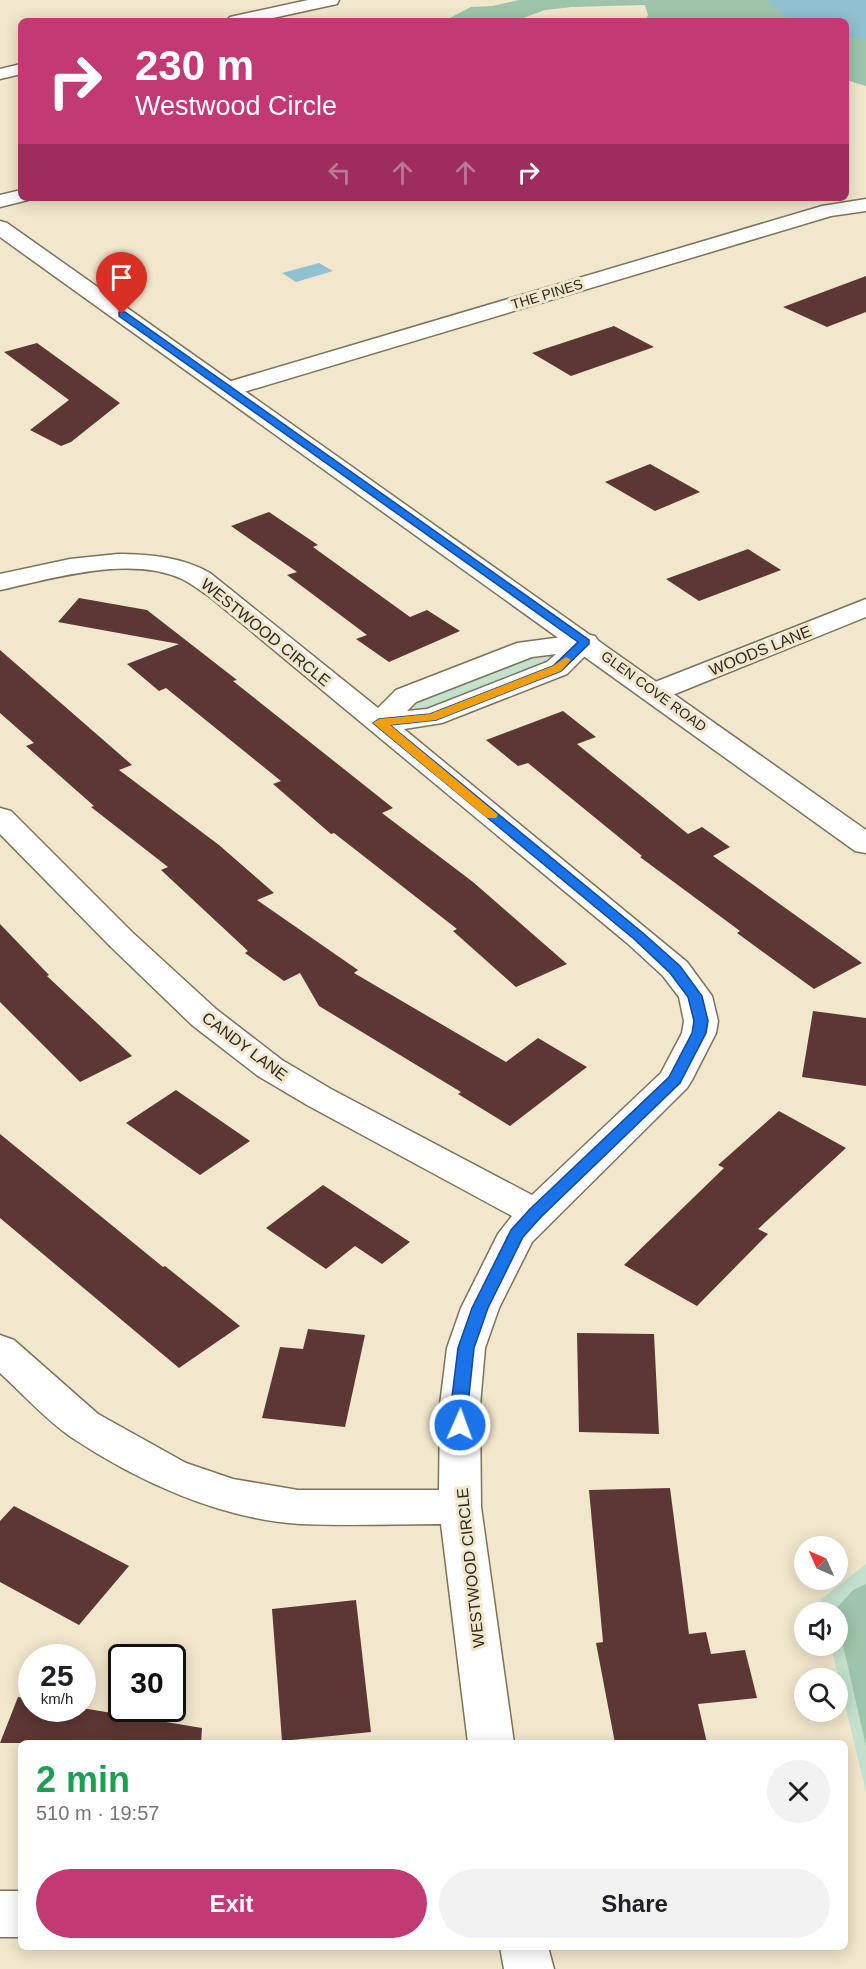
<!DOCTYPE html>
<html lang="en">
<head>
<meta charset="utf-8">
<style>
	:root { --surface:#fff; --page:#f2f2f2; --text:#202124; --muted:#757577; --accent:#c33973 }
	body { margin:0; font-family:Helvetica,sans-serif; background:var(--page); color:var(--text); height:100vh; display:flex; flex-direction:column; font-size:22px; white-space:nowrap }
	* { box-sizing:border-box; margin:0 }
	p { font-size:20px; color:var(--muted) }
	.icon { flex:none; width:33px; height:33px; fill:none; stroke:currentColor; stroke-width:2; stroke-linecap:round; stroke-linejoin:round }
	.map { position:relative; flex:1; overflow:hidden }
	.details { position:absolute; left:18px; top:1740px; width:830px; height:210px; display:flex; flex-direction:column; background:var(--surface); border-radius:9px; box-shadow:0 3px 15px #0003 }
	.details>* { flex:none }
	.top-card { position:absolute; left:18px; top:18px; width:831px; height:183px; border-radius:9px; box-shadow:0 3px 15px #0003; background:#c33973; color:#fff; overflow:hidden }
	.needle { width:39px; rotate:315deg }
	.fabs { position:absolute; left:794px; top:1536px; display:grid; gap:12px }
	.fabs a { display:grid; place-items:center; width:54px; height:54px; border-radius:50%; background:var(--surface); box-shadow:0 3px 15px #0003; font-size:30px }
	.speed { position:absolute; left:18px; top:1644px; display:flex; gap:12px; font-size:30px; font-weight:700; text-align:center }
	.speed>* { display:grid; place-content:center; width:78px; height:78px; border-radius:50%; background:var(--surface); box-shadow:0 3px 15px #0003; line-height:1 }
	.speed small { font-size:15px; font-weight:400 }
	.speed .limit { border:3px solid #111; border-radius:9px; background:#fff; color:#111 }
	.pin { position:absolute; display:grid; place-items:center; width:51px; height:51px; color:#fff; margin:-62px -26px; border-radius:50% 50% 50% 0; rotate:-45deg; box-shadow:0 0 6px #0007 }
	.pin .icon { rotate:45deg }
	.me { position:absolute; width:66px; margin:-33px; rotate:2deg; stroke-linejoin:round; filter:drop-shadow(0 0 4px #0008) }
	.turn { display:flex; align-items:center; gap:21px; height:126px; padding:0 18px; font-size:27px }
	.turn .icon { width:78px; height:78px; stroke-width:2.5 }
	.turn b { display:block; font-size:42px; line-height:51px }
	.lanes { display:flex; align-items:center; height:57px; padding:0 18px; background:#0003; justify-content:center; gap:30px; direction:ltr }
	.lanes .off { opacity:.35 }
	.round { display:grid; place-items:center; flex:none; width:63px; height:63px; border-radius:32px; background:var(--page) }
	.summary { display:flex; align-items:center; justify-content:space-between; height:102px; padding:0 18px }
	h1 { font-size:36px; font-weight:700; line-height:45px; color:#1e9e55 }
	.button { display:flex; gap:12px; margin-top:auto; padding:12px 18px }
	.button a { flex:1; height:69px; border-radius:36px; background:var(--accent); color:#fff; font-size:24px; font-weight:700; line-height:69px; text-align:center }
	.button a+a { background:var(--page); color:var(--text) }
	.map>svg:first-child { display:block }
	.green { fill:#c3e1cc }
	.forest { fill:#9ec5ab }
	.water { fill:#91c0d0 }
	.building { fill:#5d3734 }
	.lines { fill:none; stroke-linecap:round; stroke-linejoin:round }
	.street-casing { stroke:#7b735b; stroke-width:3 }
	.primary-casing { stroke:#7b735b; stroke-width:3 }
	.street { fill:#fff; fill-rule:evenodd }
	.primary { fill:#fff; fill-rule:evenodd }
	.route { fill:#1a73e8; stroke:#114b97; stroke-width:1.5 }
	.slow { fill:#f59e0b }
	.labels { text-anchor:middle; stroke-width:6; stroke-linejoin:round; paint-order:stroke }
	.far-street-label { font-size:14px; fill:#2e2a20; stroke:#f0e7cc }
	.street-label { font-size:16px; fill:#2e2a20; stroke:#f0e7cc }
</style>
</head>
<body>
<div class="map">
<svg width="866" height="1969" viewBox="0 0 866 1969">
	<rect width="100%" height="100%" fill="#f0e7cc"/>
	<path class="green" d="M585,642L557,668L432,717L379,723L406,696L527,649Z
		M866,1564V1792L831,1646H837V1612H823L820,1600Z"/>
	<path class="forest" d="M519,0H866V86L846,80V21H645L648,15L645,5L572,7L545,10L515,21H444L471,7L492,6Z
		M866,1584V1746L835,1610L853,1590Z"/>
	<path class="water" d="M766,0H866V40L846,36V21H797L783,15Z
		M319,263L333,271L296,282L282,273Z"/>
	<path class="building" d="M866,276V312L827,327L783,307Z
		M614,326L654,347L571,376L532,353Z
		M37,343L120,403L71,442L61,446L30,430L69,400L4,352Z
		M650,464L700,492L655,511L605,482Z
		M269,512L318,545L313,547L410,617L427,610L460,631L389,662L356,639L367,635L287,575L297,572L231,526Z
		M748,549L781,570L699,601L666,579Z
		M79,598L147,610L237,680L233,681L393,808L382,813L473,882L567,964L516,987L453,931L457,929L334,833L331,834L273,784L281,781L166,688L159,691L127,664L179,644L58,622Z
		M0,650L132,765L119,770L219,845L274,893L257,900L358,970L354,973L506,1062L538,1038L587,1067L510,1126L458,1094L461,1092L319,1006L300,973L284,981L245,953L248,951L161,870L168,867L91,807L94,806L26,746L34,743L0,713Z
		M563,711L596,737L577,744L688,834L702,827L730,847L713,856L862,963L814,989L737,933L740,931L640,857L642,856L528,763L518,766L486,740Z
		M0,924L49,975L47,976L132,1056L80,1082L0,1002Z
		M813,1011L866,1018V1086L802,1077Z
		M176,1090L250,1141L200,1175L126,1123Z
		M779,1111L846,1148L758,1229L768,1234L697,1306L624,1265L724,1168L718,1165Z
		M0,1134L163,1267L165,1266L240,1326L179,1368L0,1218Z
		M323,1185L410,1242L382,1264L355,1246L326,1269L266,1228Z
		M308,1329L365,1335L345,1427L262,1418L280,1347L303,1349Z
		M577,1333L654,1334L659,1434L579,1432Z
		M670,1488L689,1634L706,1632L711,1654L745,1650L757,1698L698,1704L707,1743H615L596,1643L603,1642L589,1490Z
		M14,1506L129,1566L79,1625L0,1582V1521Z
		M356,1600L371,1732L282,1741L272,1609Z
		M18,1697L32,1699V1708H82L202,1728L201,1743H0Z"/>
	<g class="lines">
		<defs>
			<path id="street" d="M308,0H339L337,4L259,21H227L230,17Z
				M21,64V74L0,79V69Z
				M21,190V198H30L28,200L0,207V195Z
				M866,199V211L831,216L237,394L229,396L221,394L217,389L221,384L822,206Z
				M118,554C149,554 182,557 210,573L378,708L396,690L517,643L585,634L595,636L599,642L567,674L442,723L404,729L687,962L712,996L718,1021L716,1033L692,1080L687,1088L532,1242L499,1308L485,1348L480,1405L481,1507L514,1743H468L441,1524C394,1524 346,1526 300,1524C220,1519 137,1481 71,1437C46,1420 23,1394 0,1373V1335L14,1340L98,1414L186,1463L233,1479L298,1490H439L440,1405L447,1348L461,1308L498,1234L512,1216L307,1105L258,1076L192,1025L110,946L0,834V808L11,811L132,932L216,1009L282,1060L331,1089L532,1195L661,1073L682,1033L684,1021L679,997L663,976L627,943L210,597C201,591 192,584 182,579C130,555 54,578 0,590V574L70,559ZM556,654L547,662L427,709L407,711L416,702L532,657Z
				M866,599V617L665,698L655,700L645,698L641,692L645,686Z
				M0,1891H21V1937H0Z
				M500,1947H548L554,1969H504Z"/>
			<path id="primary" d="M0,221L7,223L866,830V853L855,851L0,237Z"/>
		</defs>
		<use href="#street" class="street-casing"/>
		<use href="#primary" class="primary-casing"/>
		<use href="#street" class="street"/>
		<use href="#primary" class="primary"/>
	</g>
	<path class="route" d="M119,312H125L589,640V644L561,671L436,720L390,725L643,933L680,966L702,996L708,1021L706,1033L680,1083L541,1217L523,1237L488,1308L474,1348L468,1405V1425L466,1430L460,1432L454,1430L451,1425V1405L458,1348L472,1308L511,1230L530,1209L669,1077L692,1033L694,1021L688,997L670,973L634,939L373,723L379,719L430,714L553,666L578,642L119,316Z"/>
	<path class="slow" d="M566,657L571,660L561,671L436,720L390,725L496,813L498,815L496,818H487L373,723L379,719L430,714L553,666Z"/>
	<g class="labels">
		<g class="far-street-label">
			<text transform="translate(547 294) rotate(-17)" y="5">THE PINES</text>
			<text transform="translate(654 691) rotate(36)" y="5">GLEN COVE ROAD</text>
		</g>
		<g class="street-label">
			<text transform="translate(266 632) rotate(39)" y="6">WESTWOOD CIRCLE</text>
			<text transform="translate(760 650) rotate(-22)" y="6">WOODS LANE</text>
			<text transform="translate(245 1046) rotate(37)" y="6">CANDY LANE</text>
			<text transform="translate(470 1568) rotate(-96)" y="6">WESTWOOD CIRCLE</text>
		</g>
	</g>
</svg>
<div class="fabs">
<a><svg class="needle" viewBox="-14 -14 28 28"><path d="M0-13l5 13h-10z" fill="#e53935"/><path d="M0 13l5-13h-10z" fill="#757577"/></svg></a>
<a><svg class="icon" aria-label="sound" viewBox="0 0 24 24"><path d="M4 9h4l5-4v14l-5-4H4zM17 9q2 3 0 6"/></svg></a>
<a><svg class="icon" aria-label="search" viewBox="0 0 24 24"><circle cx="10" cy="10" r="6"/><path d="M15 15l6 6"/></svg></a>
</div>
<div class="speed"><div>25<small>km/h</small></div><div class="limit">30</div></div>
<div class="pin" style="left:122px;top:314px;background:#d93025"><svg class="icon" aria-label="arrive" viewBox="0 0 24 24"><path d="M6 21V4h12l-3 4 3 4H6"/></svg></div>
<svg class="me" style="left:460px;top:1425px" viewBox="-20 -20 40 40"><circle r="17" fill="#1a73e8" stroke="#fff" stroke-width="3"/><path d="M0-11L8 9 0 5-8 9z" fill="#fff"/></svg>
<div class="top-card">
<div class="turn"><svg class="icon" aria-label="right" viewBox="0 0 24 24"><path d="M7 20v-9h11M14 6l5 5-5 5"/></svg><div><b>230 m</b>Westwood Circle</div></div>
<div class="lanes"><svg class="icon off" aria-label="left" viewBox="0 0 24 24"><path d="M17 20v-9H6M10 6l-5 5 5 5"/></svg><svg class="icon off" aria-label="ahead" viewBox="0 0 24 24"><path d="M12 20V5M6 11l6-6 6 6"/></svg><svg class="icon off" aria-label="ahead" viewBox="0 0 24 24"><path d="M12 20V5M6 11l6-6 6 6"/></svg><svg class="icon" aria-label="right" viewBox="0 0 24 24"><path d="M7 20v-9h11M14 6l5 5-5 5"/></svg></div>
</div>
<section class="details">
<div class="summary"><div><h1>2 min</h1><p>510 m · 19:57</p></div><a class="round"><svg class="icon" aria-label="close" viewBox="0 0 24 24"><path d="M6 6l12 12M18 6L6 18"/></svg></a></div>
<div class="button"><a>Exit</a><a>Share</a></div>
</section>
</div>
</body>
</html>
